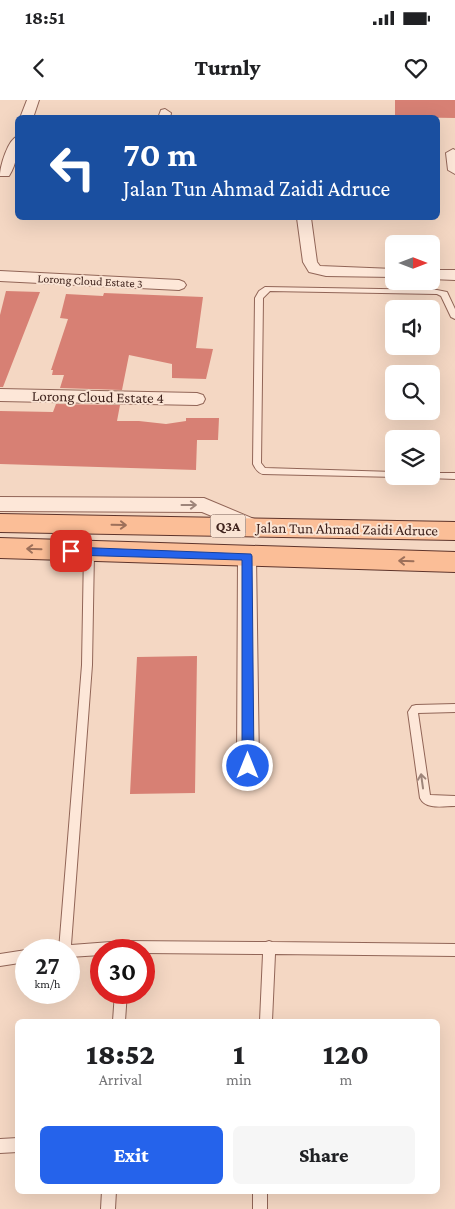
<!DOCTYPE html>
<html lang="en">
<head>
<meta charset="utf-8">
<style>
	:root { --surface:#fff; --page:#f6f6f6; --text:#202124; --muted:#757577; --accent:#2563eb }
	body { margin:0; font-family:"Crimson Pro",serif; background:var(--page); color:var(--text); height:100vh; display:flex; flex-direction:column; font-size:19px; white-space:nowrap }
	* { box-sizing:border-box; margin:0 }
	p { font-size:16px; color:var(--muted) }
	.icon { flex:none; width:28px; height:28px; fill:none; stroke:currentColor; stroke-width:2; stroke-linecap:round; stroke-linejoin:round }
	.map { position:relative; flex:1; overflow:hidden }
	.side { position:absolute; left:15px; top:919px; width:425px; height:175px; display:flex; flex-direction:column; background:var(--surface); border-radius:8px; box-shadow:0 5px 20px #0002 }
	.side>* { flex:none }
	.top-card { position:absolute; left:15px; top:15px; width:425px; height:105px; border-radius:8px; box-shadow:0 5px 20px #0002; background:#1a4fa0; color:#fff; overflow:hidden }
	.needle { width:32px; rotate:90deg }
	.controls { position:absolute; left:385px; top:135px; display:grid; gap:10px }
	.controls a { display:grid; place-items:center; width:55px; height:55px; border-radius:8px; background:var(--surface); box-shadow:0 5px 20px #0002; font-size:25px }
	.speed { position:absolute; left:15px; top:839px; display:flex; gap:10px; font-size:25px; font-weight:700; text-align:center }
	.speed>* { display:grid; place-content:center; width:65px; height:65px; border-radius:50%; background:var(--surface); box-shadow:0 5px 20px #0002; line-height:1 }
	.speed small { font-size:12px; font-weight:400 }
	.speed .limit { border:8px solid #d22; background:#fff; color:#111 }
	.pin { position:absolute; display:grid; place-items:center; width:42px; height:42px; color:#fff; margin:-21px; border-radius:10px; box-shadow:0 2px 8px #0006 }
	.me { position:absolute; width:55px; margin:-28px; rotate:0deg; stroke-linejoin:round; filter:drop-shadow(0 0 4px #0008) }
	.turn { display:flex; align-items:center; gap:18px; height:105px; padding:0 25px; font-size:22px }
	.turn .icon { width:65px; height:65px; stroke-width:2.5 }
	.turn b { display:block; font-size:35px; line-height:42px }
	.eta { display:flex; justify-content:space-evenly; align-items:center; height:85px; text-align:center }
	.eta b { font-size:30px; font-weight:800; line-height:35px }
	.action { display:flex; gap:10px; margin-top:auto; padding:10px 25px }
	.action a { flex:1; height:58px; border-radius:8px; background:var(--accent); color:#fff; font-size:20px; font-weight:800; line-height:58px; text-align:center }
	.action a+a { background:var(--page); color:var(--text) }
	.status { display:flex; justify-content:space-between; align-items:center; height:35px; padding:0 25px; background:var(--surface); direction:ltr }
	.status svg { height:14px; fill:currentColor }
	header { display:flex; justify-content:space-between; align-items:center; height:65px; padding:0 25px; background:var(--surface); font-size:22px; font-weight:800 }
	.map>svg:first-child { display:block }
	.building { fill:#d78074 }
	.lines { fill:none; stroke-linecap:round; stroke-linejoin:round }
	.lane-casing { stroke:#916557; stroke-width:2 }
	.street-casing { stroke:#916557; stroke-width:2 }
	.primary-casing { stroke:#5e342b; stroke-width:2 }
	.lane { fill:#fde7d8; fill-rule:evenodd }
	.street { fill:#fde7d8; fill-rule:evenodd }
	.primary { fill:#fbbe97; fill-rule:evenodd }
	.oneway { stroke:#9e857a }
	.oneway2 { stroke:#9d705a }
	.route { fill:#2563eb; stroke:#184099 }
	.labels { text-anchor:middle; stroke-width:4; stroke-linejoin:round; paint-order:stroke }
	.far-street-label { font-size:12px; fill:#3f231d; stroke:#fae4d4 }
	.shield { fill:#fae4d4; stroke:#775d54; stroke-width:1 }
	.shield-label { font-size:14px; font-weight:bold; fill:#3f231d }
	.street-label { font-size:15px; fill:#3f231d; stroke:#fae4d4 }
</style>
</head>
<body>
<div class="status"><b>18:51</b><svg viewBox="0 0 49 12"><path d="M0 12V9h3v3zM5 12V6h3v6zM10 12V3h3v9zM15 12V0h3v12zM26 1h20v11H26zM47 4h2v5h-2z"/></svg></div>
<header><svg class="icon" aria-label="back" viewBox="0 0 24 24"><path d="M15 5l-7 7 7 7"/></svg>Turnly<svg class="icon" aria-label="heart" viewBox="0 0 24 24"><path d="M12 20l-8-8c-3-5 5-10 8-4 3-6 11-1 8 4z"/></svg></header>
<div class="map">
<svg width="455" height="1109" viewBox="0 0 455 1109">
	<rect width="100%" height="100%" fill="#f4d7c3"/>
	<path class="building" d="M395,0H455V18L395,17Z
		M6,191L40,192L3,287H0V215Z
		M104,193L203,197L196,248L213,249L206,279L172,278V264L129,255L122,290L60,288L64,275H52L53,270H51L68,219L60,218L66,194L103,196Z
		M56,304L120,305L117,321H139L166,324L186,321V318H219L218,340H197L196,370L0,364V311L53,312Z
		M197,556L195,693L130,694L137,557Z"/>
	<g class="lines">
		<defs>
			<path id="lane" d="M265,187L437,190L447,192L455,209V219L451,217L441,196L437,194L270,191L263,198L261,363L265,368L394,372V376L397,377L263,374C258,373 255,368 253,364L255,198L259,191Z
				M431,373H455V379L428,378L427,376H431Z
				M89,447L94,451L92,565L71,845L124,841L266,842L269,841L272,842L455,844V856L275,854L272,921H260L263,854L144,853V850H101V855L69,857V850H59L82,565L84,451Z
				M455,604V612L418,613L430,695L455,696V706C443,706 426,710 420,698L408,612L412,606L416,605Z
				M26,850V862L0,866V854Z
				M115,892H127L125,921H113Z
				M18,1038V1052L0,1053V1039Z
				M102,1091H116L115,1109H101Z
				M253,1091H267V1109H253Z"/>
			<path id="street" d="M27,0H39L33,18H20Z
				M165,9L171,13L170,18H158L161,10Z
				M18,36C18,51 17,63 9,76H0C0,66 8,39 18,36Z
				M453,49L455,50V74L448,70L446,53Z
				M297,118H311L317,162L320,166L394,169V177L326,176L309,172L303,162Z
				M431,170H455V180L431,179Z
				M0,171L179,180L184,182L186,185L184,188L179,190L0,181Z
				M0,289L197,293L203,295L205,299L203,303L197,305L0,301Z
				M0,397L204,398L259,421L262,426L259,431L253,433L202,412L0,411Z
				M247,450L254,452L256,457L259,666L256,673L248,675L240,673L237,666L238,457L240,452Z"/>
			<path id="primary" d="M0,414L455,422V440L0,432Z
				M0,438L455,452V472L0,458Z"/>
		</defs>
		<use href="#lane" class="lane-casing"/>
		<use href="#street" class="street-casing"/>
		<use href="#primary" class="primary-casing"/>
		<use href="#lane" class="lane"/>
		<use href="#street" class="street"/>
		<use href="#primary" class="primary"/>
	</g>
	<defs><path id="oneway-shaft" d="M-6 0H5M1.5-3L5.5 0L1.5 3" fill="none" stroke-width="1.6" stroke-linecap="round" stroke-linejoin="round" transform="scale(1.25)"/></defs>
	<g class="oneway">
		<use href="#oneway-shaft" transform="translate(189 405)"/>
		<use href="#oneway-shaft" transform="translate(422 681) rotate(-98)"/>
	</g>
	<g class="oneway2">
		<use href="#oneway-shaft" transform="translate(119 425) rotate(1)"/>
		<use href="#oneway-shaft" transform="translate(34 449) rotate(-178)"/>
		<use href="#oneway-shaft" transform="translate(406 461) rotate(-178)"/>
	</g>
	<path class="route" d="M71,447L251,454L252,456L254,666L253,670L248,672L244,670L242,666V460L71,455L66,451Z"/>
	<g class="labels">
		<g class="far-street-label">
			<text transform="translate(90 181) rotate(3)" y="4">Lorong Cloud Estate 3</text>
		</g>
		<rect class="shield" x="210.5" y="414.5" width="35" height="23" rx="4"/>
		<g class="shield-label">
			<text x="228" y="431">Q3A</text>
		</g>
		<g class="street-label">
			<text transform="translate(98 297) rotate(1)" y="5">Lorong Cloud Estate 4</text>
			<text transform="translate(347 429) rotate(1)" y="5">Jalan Tun Ahmad Zaidi Adruce</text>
		</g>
	</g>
</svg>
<div class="controls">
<a><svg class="needle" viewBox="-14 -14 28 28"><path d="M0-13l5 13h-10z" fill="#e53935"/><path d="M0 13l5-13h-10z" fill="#757577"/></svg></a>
<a><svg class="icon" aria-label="sound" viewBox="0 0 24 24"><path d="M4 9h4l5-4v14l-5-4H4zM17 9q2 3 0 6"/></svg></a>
<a><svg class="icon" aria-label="search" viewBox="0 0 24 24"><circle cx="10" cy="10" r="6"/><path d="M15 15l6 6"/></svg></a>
<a><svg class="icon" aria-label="layers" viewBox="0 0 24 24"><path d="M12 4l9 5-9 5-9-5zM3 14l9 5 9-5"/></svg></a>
</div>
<div class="speed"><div>27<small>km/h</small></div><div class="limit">30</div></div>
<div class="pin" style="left:71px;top:451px;background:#d93025"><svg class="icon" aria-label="arrive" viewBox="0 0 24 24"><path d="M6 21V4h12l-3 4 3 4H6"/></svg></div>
<svg class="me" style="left:248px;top:666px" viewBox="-20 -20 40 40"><circle r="17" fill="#2563eb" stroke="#fff" stroke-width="3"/><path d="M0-11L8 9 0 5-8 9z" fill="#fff"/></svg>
<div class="top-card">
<div class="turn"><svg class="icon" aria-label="left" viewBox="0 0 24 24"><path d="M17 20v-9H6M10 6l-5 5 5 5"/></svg><div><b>70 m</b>Jalan Tun Ahmad Zaidi Adruce</div></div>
</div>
<section class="side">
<div class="eta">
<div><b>18:52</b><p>Arrival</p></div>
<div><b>1</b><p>min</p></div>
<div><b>120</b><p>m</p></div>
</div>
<div class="action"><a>Exit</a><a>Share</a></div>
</section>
</div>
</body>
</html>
